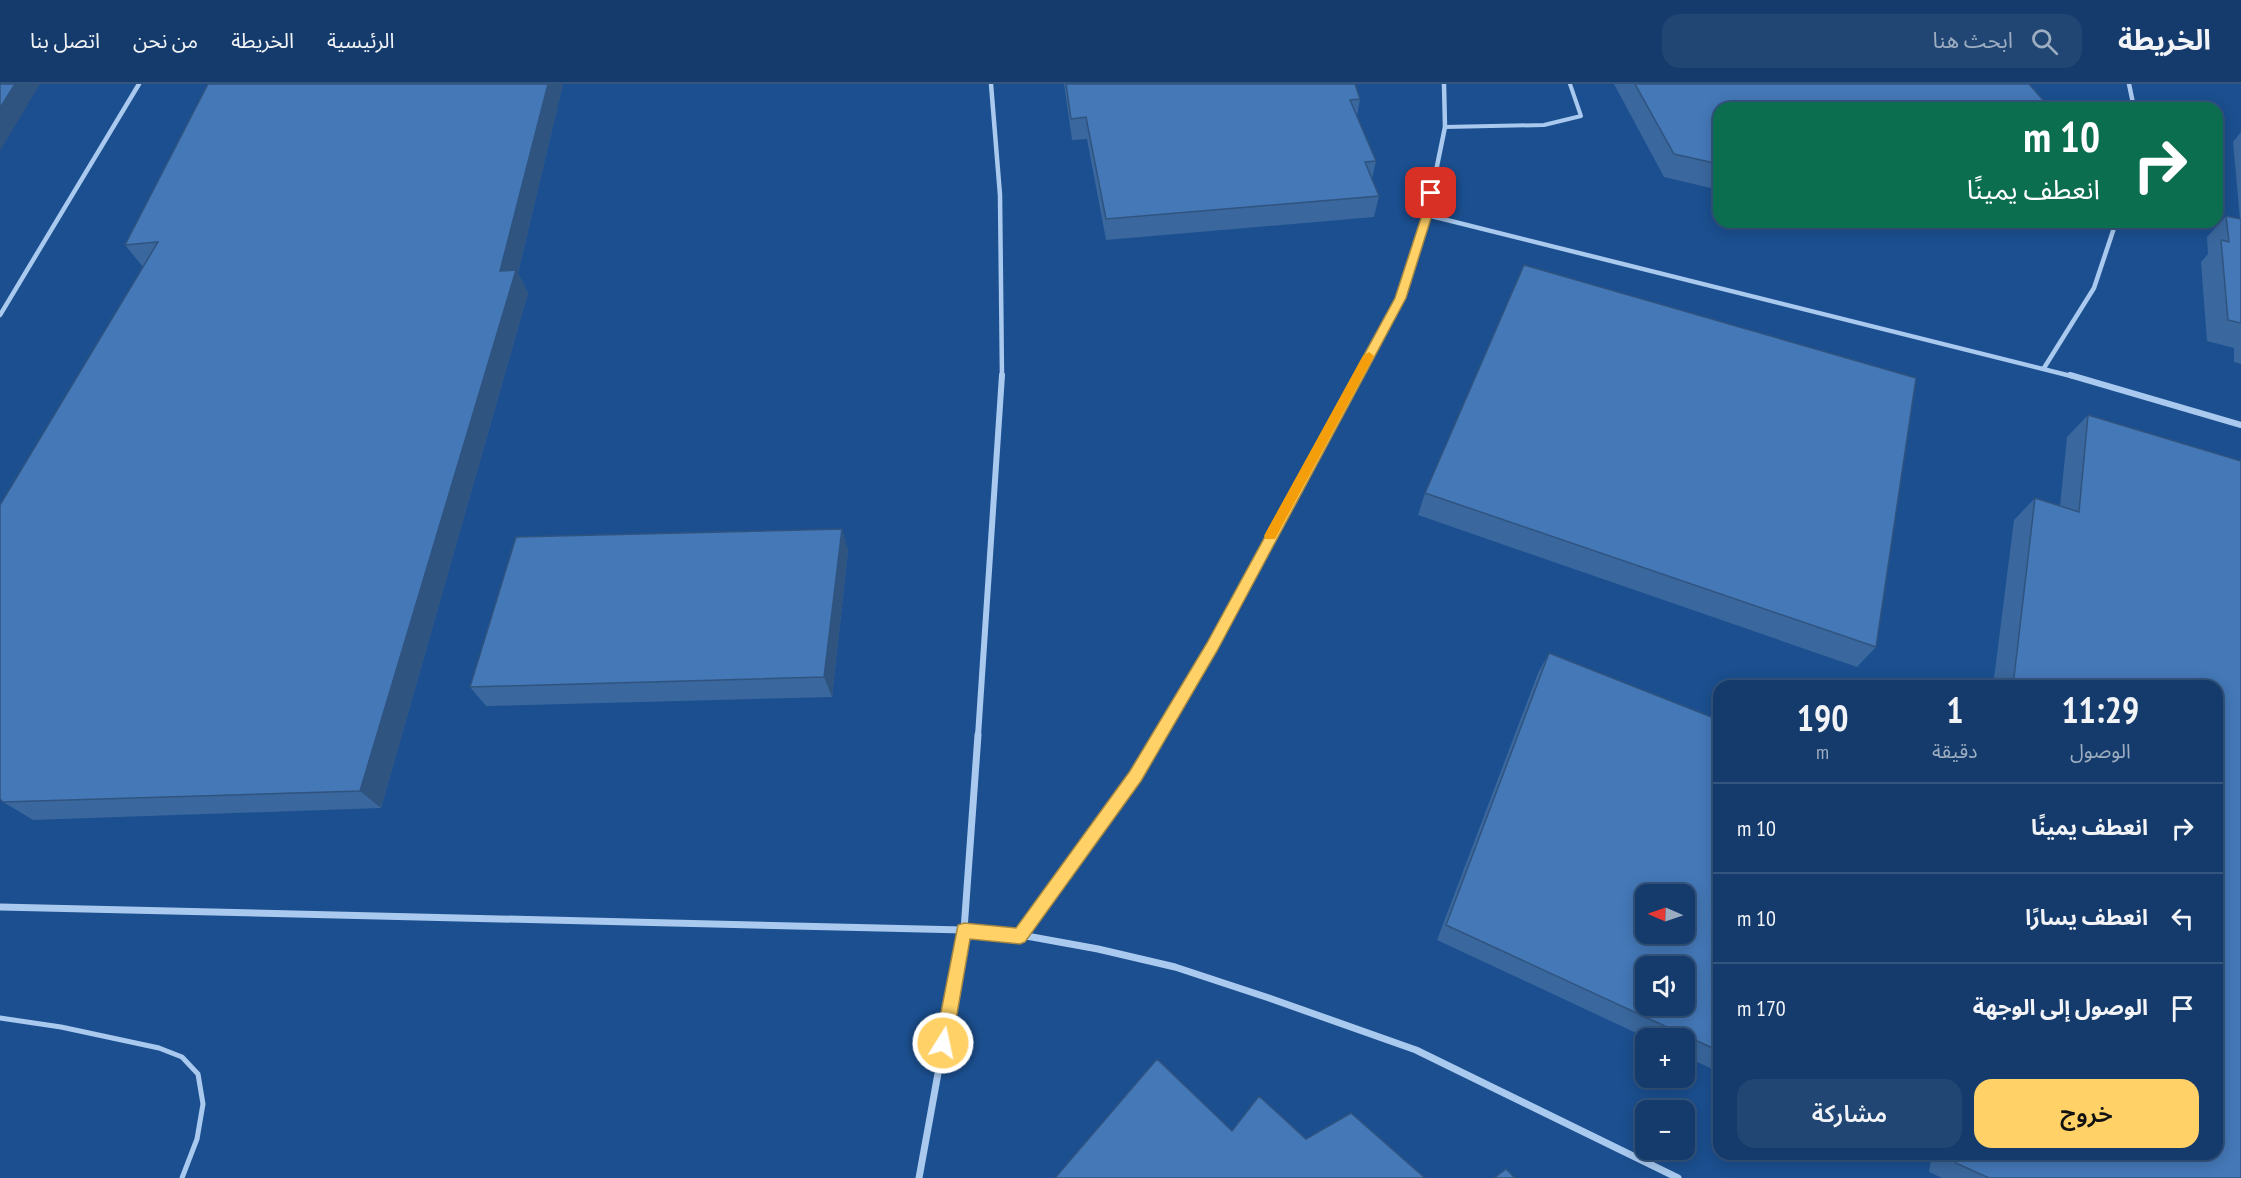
<!DOCTYPE html>
<html lang="ar">
<head>
<meta charset="utf-8">
<style>
	:root { --surface:#143b6b; --page:#214673; --text:#f1f3f6; --muted:#9dadc1; --line:#33557e; --accent:#ffd166 }
	body { margin:0; font-family:"PT Sans Narrow","Noto Sans Arabic",sans-serif; background:var(--page); color:var(--text); direction:rtl; height:100vh; display:flex; flex-direction:column; font-size:22px; white-space:nowrap }
	* { box-sizing:border-box; margin:0 }
	p { font-size:20px; color:var(--muted) }
	.icon { flex:none; width:33px; height:33px; fill:none; stroke:currentColor; stroke-width:2; stroke-linecap:round; stroke-linejoin:round }
	.map { position:relative; flex:1; overflow:hidden; direction:ltr }
	.drawer { position:absolute; left:1713px; top:596px; width:510px; height:480px; display:flex; flex-direction:column; background:var(--surface); border-radius:18px; box-shadow:0 3px 15px #0003,0 0 0 2px var(--line); direction:rtl }
	.drawer>* { flex:none }
	.hud { position:absolute; left:1713px; top:18px; width:510px; height:126px; border-radius:18px; box-shadow:0 3px 15px #0003,0 0 0 2px var(--line); direction:rtl; background:#0b6e4f; color:#fff; overflow:hidden }
	.needle { width:39px; rotate:272deg }
	.tools { position:absolute; left:1635px; top:800px; display:grid; gap:12px }
	.tools a { display:grid; place-items:center; width:60px; height:60px; border-radius:12px; background:var(--surface); box-shadow:0 3px 15px #0003,0 0 0 2px var(--line); font-size:30px }
	.pin { position:absolute; display:grid; place-items:center; width:51px; height:51px; color:#fff; margin:-26px; border-radius:12px; box-shadow:0 3px 9px #0006 }
	.me { position:absolute; width:66px; margin:-33px; rotate:10deg; stroke-linejoin:round; filter:drop-shadow(0 0 4px #0008) }
	.turn { display:flex; align-items:center; gap:21px; height:126px; padding:0 24px; font-size:27px }
	.turn .icon { width:78px; height:78px; stroke-width:2.5 }
	.turn b { display:block; font-size:42px; line-height:51px }
	.eta { display:flex; justify-content:space-evenly; align-items:center; height:102px; text-align:center }
	.eta b { font-size:36px; font-weight:600; line-height:42px }
	.action { display:flex; gap:12px; margin-top:auto; padding:12px 24px }
	.action a { flex:1; height:69px; border-radius:18px; background:var(--accent); color:#111; font-size:24px; font-weight:600; line-height:69px; text-align:center }
	.action a+a { background:var(--page); color:var(--text) }
	ul { padding:0; list-style:none }
	li { display:flex; align-items:center; gap:18px; height:90px; padding:0 24px; border-top:2px solid var(--line) }
	li div { flex:1 }
	li b { display:block; font-size:22px }
	li em { font-style:normal }
	header { display:flex; align-items:center; gap:36px; box-sizing:border-box; height:84px; padding:0 30px; background:var(--surface); border-bottom:2px solid var(--line) }
	header strong { font-size:28px }
	nav { display:flex; gap:33px; margin-inline-start:auto; font-size:21px }
	.search { width:420px; height:54px; background:var(--page); display:flex; align-items:center; gap:15px; box-sizing:border-box; padding:0 21px; border-radius:18px; color:var(--muted); font-size:22px }
	.map>svg:first-child { display:block }
	.lines { fill:none; stroke-linecap:round; stroke-linejoin:round }
	.service-far1 { stroke:#a9c9ee; stroke-width:4 }
	.service { stroke:#a9c9ee; stroke-width:5 }
	.minor-far2 { stroke:#a9c9ee; stroke-width:4.5 }
	.minor-far1 { stroke:#a9c9ee; stroke-width:6 }
	.minor { stroke:#a9c9ee; stroke-width:7 }
	.wall { fill:#3a679d }
	.shaded-wall { fill:#305480 }
	.building { fill:#4478b7; stroke:#305480; stroke-width:1.5; fill-rule:evenodd }
	.route { fill:#ffd166; stroke:#a68842; stroke-width:1.5 }
	.slow { fill:#f59e0b }
</style>
</head>
<body>
<header>
<strong>الخريطة</strong>
<div class="search"><svg class="icon" aria-label="search" viewBox="0 0 24 24"><circle cx="10" cy="10" r="6"/><path d="M15 15l6 6"/></svg>ابحث هنا</div>
<nav><a>الرئيسية</a><a>الخريطة</a><a>من نحن</a><a>اتصل بنا</a></nav>
</header>
<div class="map">
<svg width="2241" height="1094" viewBox="0 0 2241 1094">
	<rect width="100%" height="100%" fill="#1b4f8f"/>
	<g class="lines">
		<path class="service-far1" d="M1445,43L1544,41L1581,32L1570,0"/>
		<path class="service" d="M0,934L61,943L159,964L182,973L198,990L203,1020L197,1055L182,1094"/>
		<path class="minor-far2" d="M991,0L1000,111L1002,293
			M2129,0L2134,24
			M1427,131L2075,293
			M0,231L139,0
			M2044,284L2094,204L2116,138
			M1358,293L1401,214L1427,131L1445,43L1444,0"/>
		<path class="minor-far1" d="M2070,291L2241,341
			M978,652L1002,291
			M1159,652L1212,563L1358,291"/>
		<path class="minor" d="M0,823L964,846L1032,853L1098,865L1175,883L1269,914L1416,966L1678,1094
			M1020,852L1135,692L1160,651
			M919,1094L964,846L978,651"/>
	</g>
	<path class="wall" d="M208,0H563L518,189L528,209L381,724L33,736L3,718L143,183L125,161Z
		M1064,0H1355L1360,15L1357,32L1376,77L1372,95L1379,112L1374,133L1106,156L1087,55L1072,56Z
		M1614,0H2029L1719,24V106L1664,93Z
		M2241,48V280L2234,278V264L2207,257L2201,178L2208,170L2207,153L2226,132L2240,135L2233,58Z
		M2088,331L2241,377V1094H1942L1929,1088L1932,1070H2217V602H1993L2014,436L2035,414L2060,422L2067,353Z
		M1425,409L1876,563L1857,583L1418,431Z
		M842,445L848,467L832,613L486,622L470,603Z
		M1549,569L1719,636V988L1684,972V954H1647L1437,856L1538,589Z"/>
	<path class="shaded-wall" d="M15,0H40L0,67V24Z
		M548,0H563L518,189L528,209L381,724L360,707L500,187Z
		M842,445L848,467L832,613L824,593Z"/>
	<path class="building" d="M0,0H15L0,24Z
		M208,0H548L500,187L516,186L360,707L3,718L0,715V421L158,158L125,161Z
		M1066,0H1355L1360,15L1350,16L1376,77L1365,78L1379,112L1106,135L1086,33L1071,35Z
		M1635,0H2029L2050,24H1719V80L1674,70Z
		M2226,132L2241,135V239L2228,236L2221,156L2229,158Z
		M1524,181L1916,294L1876,563L1425,409Z
		M2088,331L2241,377V1094H1989L1956,1079L1957,1070H2217V602H2013L2035,414L2079,428Z
		M842,445L824,593L470,603L516,453Z
		M1549,569L1719,636V967L1446,841ZM1646,810H1684V849H1646ZM1646,882H1684V921H1646Z
		M1157,975L1232,1047L1259,1012L1306,1055L1351,1029L1425,1094H1055Z
		M1506,1085L1515,1094H1494Z"/>
	<path class="route" d="M1431,106L1436,109L1432,131L1406,214L1217,567L1141,697L1025,858L1020,860L970,855L952,959L949,965L943,967L937,965L935,959L958,841L964,839L1016,844L1130,687L1207,559L1395,214L1422,131L1426,109Z"/>
	<path class="slow" d="M1369,268L1374,272L1275,455H1266L1264,452L1266,448L1363,272Z"/>
</svg>
<div class="tools">
<a><svg class="needle" viewBox="-14 -14 28 28"><path d="M0-13l5 13h-10z" fill="#e53935"/><path d="M0 13l5-13h-10z" fill="#9dadc1"/></svg></a>
<a><svg class="icon" aria-label="sound" viewBox="0 0 24 24"><path d="M4 9h4l5-4v14l-5-4H4zM17 9q2 3 0 6"/></svg></a>
<a>+</a>
<a>−</a>
</div>
<div class="pin" style="left:1431px;top:109px;background:#d93025"><svg class="icon" aria-label="arrive" viewBox="0 0 24 24"><path d="M6 21V4h12l-3 4 3 4H6"/></svg></div>
<svg class="me" style="left:943px;top:959px" viewBox="-20 -20 40 40"><circle r="17" fill="#ffd166" stroke="#fff" stroke-width="3"/><path d="M0-11L8 9 0 5-8 9z" fill="#fff"/></svg>
<div class="hud">
<div class="turn"><svg class="icon" aria-label="right" viewBox="0 0 24 24"><path d="M7 20v-9h11M14 6l5 5-5 5"/></svg><div><b>10 m</b>انعطف يمينًا</div></div>
</div>
<section class="drawer">
<div class="eta">
<div><b>11:29</b><p>الوصول</p></div>
<div><b>1</b><p>دقيقة</p></div>
<div><b>190</b><p>m</p></div>
</div>
<ul>
<li><svg class="icon" aria-label="right" viewBox="0 0 24 24"><path d="M7 20v-9h11M14 6l5 5-5 5"/></svg><div><b>انعطف يمينًا</b></div><em>10 m</em></li>
<li><svg class="icon" aria-label="left" viewBox="0 0 24 24"><path d="M17 20v-9H6M10 6l-5 5 5 5"/></svg><div><b>انعطف يسارًا</b></div><em>10 m</em></li>
<li><svg class="icon" aria-label="arrive" viewBox="0 0 24 24"><path d="M6 21V4h12l-3 4 3 4H6"/></svg><div><b>الوصول إلى الوجهة</b></div><em>170 m</em></li>
</ul>
<div class="action"><a>خروج</a><a>مشاركة</a></div>
</section>
</div>
</body>
</html>
